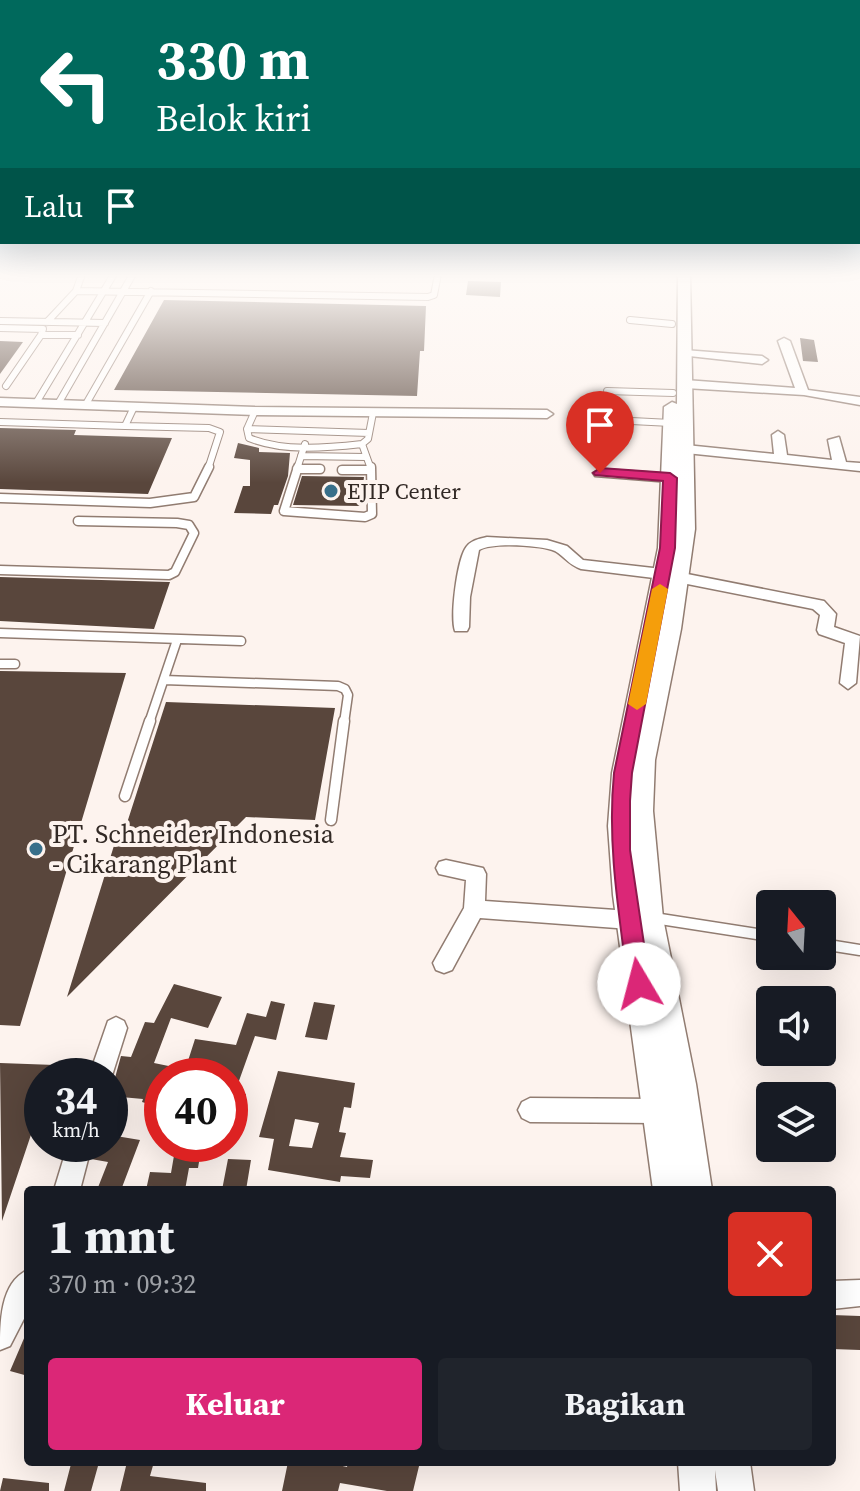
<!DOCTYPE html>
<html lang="id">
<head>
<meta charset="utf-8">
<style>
	:root { --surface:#171b24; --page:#20242c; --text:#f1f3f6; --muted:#9ea1a6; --accent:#db2777 }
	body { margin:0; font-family:"Source Serif 4",serif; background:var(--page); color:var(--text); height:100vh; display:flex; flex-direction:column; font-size:30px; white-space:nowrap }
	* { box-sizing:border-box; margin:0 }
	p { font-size:26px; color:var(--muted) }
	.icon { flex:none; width:44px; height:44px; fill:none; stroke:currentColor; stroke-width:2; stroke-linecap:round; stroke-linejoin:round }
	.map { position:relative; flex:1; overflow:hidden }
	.panel { position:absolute; left:24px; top:1186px; width:812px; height:280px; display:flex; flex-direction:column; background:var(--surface); border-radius:8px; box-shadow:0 8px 32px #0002 }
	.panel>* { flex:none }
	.hud { position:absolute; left:0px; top:0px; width:860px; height:244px; box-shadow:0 8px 32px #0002; background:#00695c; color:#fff; overflow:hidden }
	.needle { width:52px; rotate:342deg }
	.fabs { position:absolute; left:756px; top:890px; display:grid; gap:16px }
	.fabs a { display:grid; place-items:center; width:80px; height:80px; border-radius:8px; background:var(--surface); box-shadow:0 8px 32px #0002; font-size:40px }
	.speed { position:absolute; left:24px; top:1058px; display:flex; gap:16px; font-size:40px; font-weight:700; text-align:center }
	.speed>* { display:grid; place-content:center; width:104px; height:104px; border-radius:50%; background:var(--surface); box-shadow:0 8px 32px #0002; line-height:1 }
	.speed small { font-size:20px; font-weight:400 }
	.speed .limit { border:12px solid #d22; background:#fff; color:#111 }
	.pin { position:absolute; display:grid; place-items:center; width:68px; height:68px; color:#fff; margin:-82px -34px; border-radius:50% 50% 50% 0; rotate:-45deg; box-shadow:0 0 8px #0007 }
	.pin .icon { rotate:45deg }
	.me { position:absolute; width:88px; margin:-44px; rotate:352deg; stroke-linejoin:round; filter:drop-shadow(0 0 6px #0008) }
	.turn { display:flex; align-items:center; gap:28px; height:168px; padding:0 24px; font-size:36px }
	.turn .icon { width:104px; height:104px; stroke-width:2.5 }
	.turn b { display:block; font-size:56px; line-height:68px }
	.then { display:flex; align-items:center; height:76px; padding:0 24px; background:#0003; gap:16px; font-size:30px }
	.round { display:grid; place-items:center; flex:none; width:84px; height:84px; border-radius:8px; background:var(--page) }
	.summary { display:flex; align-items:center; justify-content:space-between; height:136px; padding:0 24px }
	h1 { font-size:48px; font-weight:700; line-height:60px }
	.cta { display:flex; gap:16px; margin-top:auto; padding:16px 24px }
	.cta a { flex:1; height:92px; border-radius:8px; background:var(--accent); color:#fff; font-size:32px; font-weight:700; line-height:92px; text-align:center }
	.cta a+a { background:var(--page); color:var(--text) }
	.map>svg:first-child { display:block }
	.building { fill:#59463c; fill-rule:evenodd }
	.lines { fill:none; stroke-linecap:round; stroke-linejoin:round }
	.service-far2-casing { stroke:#917c71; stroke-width:8 }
	.service-far1-casing { stroke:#917c71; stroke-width:11 }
	.service-casing { stroke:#917c71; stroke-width:13 }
	.minor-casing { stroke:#917c71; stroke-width:3 }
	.tertiary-casing { stroke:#917c71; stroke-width:3 }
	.service-far2 { stroke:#fff; stroke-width:6 }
	.service-far1 { stroke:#fff; stroke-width:8 }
	.service { stroke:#fff; stroke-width:10 }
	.minor { fill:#fff; fill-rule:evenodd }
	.tertiary { fill:#fff; fill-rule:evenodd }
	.route { fill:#db2777; stroke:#8e194d; stroke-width:2 }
	.slow { fill:#f59e0b }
	.poi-dot { fill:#386f8a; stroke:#fdf3ee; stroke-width:3 }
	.labels { text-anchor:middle; stroke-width:8; stroke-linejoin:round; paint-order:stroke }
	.far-poi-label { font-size:22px; fill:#322925; stroke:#fdf3ee; text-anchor:start }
	.poi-label { font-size:26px; fill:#322925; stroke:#fdf3ee; text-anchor:start }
</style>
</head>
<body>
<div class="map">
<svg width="860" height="1491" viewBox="0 0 860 1491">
	<rect width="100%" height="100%" fill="#fdf3ee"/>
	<path class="building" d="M468,281L501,282L500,297L466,295Z
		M164,300L426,306L424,351H420L417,396L114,390Z
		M800,338L814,340L818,362L803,361Z
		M0,341L23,342L0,374Z
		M0,428L76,430L74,435L172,438L148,494L0,489Z
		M238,443L259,448V452L290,453L288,476L278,505H274L271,514L234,513L243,486H250V460L234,458Z
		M302,476L364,477L360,506L293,505Z
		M0,577L169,582H170L154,629L0,621Z
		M0,671L126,673L20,1026L0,1025Z
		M166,702L335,708L315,820L246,817L67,997L121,823H127Z
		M174,984L222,997L208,1028L171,1018L154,1063L188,1070V1076H162V1108L142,1102L143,1099L110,1096L121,1056L131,1057L145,1022L154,1023Z
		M271,1001L285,1004L276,1040L255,1036L235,1092L246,1094L241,1112L230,1111V1074L187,1064L195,1039L236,1045L247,1013L266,1017Z
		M314,1002L335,1005L327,1040L305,1037Z
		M0,1063L55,1065L51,1076H42V1102L2,1221Z
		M278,1071L355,1083L351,1108L344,1107L339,1132L346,1133L340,1157L373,1160L370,1178L341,1176L340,1182L268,1170L274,1139L259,1137ZM295,1119L319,1123L312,1148L289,1146Z
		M110,1135L140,1140L121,1190H97L108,1162L91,1159L95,1144H110Z
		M176,1144H202L198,1168H189L185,1190H146L150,1172L171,1173Z
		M228,1159L251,1160L246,1190H222Z
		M832,1315L860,1316V1350L832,1349Z
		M28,1329V1376L10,1371Z
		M127,1462H154L150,1476L206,1483V1491H120Z
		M288,1462H325L347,1467L348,1462H420L413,1491H387L340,1483L338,1491H282Z
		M71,1464L98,1466L91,1491H64Z
		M3,1478L49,1483V1491H0Z"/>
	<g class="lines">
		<defs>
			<path id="service-far2" d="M76,291L82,274
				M630,320L672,324
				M0,321L105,323
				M47,322L76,291L428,297L434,295L438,274
				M0,328L43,329L41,335H78
				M6,386L41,335
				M607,391L673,393
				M36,403L114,274
				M58,404L133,274
				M86,404L151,291
				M255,411L247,429L249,438C283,452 326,448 362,444L368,439L373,413
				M592,419L671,423
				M0,422L125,426L134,407
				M125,426L209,428L220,432L208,469
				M247,429L369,433
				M362,444L371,469
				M301,456L366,457
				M297,469L305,444
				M297,469H320"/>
			<path id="service-far1" d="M298,467L284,511L365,517L372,514L371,467
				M297,469H320
				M342,470H371
				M0,498L150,503L194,497L209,467
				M0,570L169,575L175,572L194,533L189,525L177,523L78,521
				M0,633L241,641
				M0,664H15
				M164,680L338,686L345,689L348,695L344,723
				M149,723L177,640"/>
			<path id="service" d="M125,796L150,721
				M331,820L344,721
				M654,918L770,936
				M822,944L860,950"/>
			<path id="minor" d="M784,338L790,341L808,390L860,397V405L804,395L685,388L679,384L685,380L795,388L778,341Z
				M684,350L762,356L768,360L762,364L680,355L678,353Z
				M0,398L255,407L547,410L553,414L547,418L255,415L0,406Z
				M778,431L784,435L787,455L832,460L828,440L839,437L846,462L860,463V471L686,453L679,449L686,445L774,454L772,435Z
				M600,469L670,474L677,478L670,482L595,476L593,473Z
				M487,537L547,540L567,546L583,560L662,569L824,601L836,614L834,627L860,636L856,683L848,689L840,683L845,643L819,634L817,630L820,615L813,609L662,579L581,569C569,565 565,557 555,551C541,545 492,542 479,550L470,597L469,627L467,631H455C450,616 457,563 465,549C470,540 479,539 487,537Z
				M446,860L483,868L486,874L485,901L630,911L637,914L640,920L637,926L630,929L480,918L452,970L444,973L436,970L433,963L464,908L466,880L439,874L436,868L439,862Z
				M116,1017L124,1021L127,1028L110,1082V1076H89L108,1021Z
				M530,1098L657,1099L665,1103L669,1111L665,1119L657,1123L530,1122L522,1118L518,1110L522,1102Z
				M68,1144H92L80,1190H54Z
				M28,1270V1311L10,1346L0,1350C0,1323 0,1282 28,1270Z
				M860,1280V1306L832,1309V1281Z"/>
			<path id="tertiary" d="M678,274H690L695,529L681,629L655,760L653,811L663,918L696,1084L712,1190H653L613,895L608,826L612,773L658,548L664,407L672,402L677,404Z
				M678,1462H750L754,1491H718L715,1470L716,1491H680Z"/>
		</defs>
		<use href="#service-far2" class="service-far2-casing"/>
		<use href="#service-far1" class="service-far1-casing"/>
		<use href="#service" class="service-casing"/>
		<use href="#minor" class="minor-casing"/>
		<use href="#tertiary" class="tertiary-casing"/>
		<use href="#service-far2" class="service-far2"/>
		<use href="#service-far1" class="service-far1"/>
		<use href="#service" class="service"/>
		<use href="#minor" class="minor"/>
		<use href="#tertiary" class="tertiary"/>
	</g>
	<linearGradient id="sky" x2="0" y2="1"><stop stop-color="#7eaed5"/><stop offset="0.57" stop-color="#fefaf7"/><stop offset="1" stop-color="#fefaf7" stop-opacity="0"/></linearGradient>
	<rect width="860" height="483" fill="url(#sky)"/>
	<path class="route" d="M600,468L670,473L677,478L675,548L632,773L630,801V850L650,984L647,991L639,994L632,991L628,984C619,913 607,844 614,773L660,548L663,481L595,475L593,473Z"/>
	<path class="slow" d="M660,584L668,589L646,704L637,710L628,704L652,589Z"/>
	<g class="poi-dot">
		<circle cx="331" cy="491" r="8"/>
		<circle cx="36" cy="849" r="8"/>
	</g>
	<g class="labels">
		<g class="far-poi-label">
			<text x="347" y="499">EJIP Center</text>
		</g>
		<g class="poi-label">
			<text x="52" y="843">PT. Schneider Indonesia<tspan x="52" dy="30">- Cikarang Plant</tspan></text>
		</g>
	</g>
</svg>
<div class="fabs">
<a><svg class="needle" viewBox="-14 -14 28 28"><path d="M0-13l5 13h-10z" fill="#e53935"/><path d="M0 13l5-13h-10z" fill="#9ea1a6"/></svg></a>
<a><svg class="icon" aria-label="sound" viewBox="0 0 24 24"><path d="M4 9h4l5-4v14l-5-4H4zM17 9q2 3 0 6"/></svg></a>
<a><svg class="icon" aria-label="layers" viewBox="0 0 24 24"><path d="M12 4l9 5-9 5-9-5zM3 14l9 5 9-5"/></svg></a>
</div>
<div class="speed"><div>34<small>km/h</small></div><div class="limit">40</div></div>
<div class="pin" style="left:600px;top:473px;background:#d93025"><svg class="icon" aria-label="arrive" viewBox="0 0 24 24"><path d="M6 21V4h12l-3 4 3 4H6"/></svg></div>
<svg class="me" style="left:639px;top:984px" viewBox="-20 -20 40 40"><circle r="19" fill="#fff"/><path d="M0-13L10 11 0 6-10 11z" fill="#db2777"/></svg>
<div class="hud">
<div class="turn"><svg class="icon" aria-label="left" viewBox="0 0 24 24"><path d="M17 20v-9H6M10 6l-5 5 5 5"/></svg><div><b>330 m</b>Belok kiri</div></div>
<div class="then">Lalu<svg class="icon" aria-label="arrive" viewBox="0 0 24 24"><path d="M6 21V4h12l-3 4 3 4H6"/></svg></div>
</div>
<section class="panel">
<div class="summary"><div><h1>1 mnt</h1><p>370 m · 09:32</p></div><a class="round" style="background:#d93025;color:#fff"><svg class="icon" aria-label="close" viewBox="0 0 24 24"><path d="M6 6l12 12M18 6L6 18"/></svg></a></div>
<div class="cta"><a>Keluar</a><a>Bagikan</a></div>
</section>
</div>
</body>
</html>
